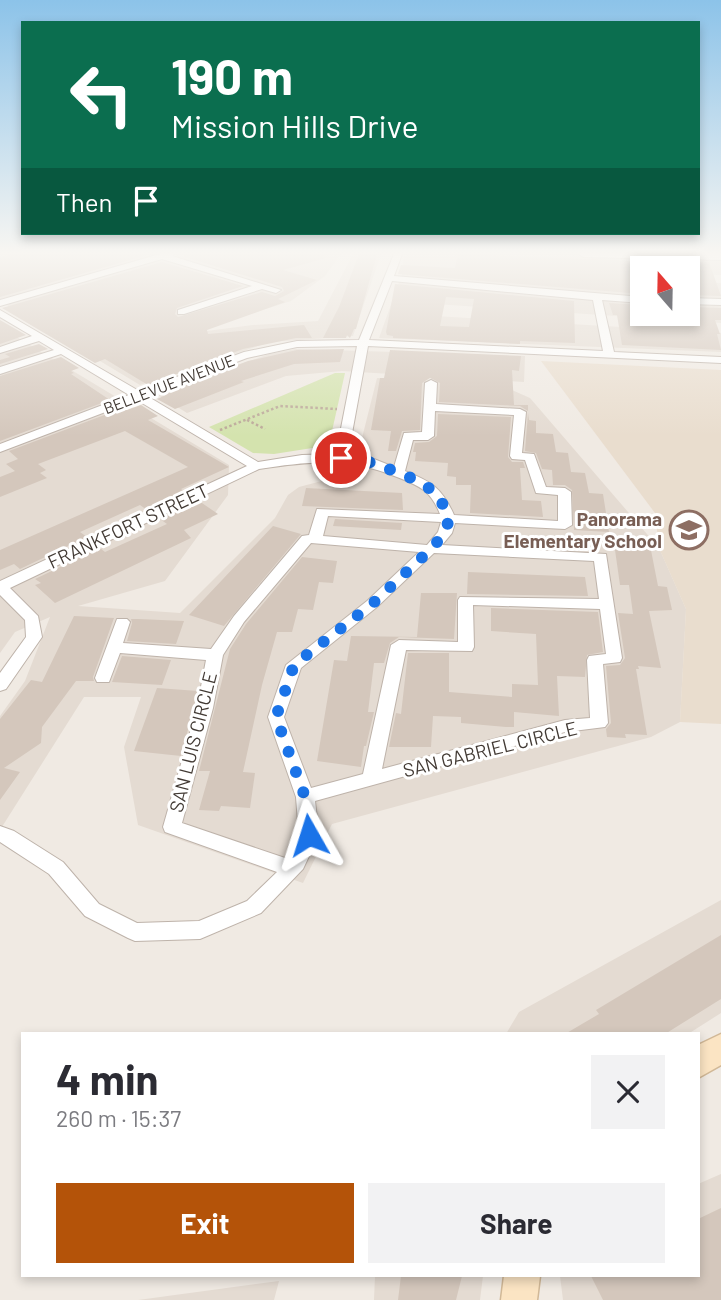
<!DOCTYPE html>
<html lang="en">
<head>
<meta charset="utf-8">
<style>
	:root { --surface:#fff; --page:#f2f2f3; --text:#2b2b33; --muted:#7c7c81; --accent:#b45309 }
	body { margin:0; font-family:Barlow,sans-serif; background:var(--page); color:var(--text); height:100vh; display:flex; flex-direction:column; font-size:26px; white-space:nowrap }
	* { box-sizing:border-box; margin:0 }
	p { font-size:23px; color:var(--muted) }
	.icon { flex:none; width:38px; height:38px; fill:none; stroke:currentColor; stroke-width:2; stroke-linecap:round; stroke-linejoin:round }
	.map { position:relative; flex:1; overflow:hidden }
	.panel { position:absolute; left:21px; top:1032px; width:679px; height:245px; display:flex; flex-direction:column; background:var(--surface); border-radius:0px; box-shadow:0 4px 10px #0003 }
	.panel>* { flex:none }
	.hud { position:absolute; left:21px; top:21px; width:679px; height:214px; border-radius:0px; box-shadow:0 4px 10px #0003; background:#0b6e4f; color:#fff; overflow:hidden }
	.needle { width:46px; rotate:340deg }
	.buttons { position:absolute; left:630px; top:256px; display:grid; gap:14px }
	.buttons a { display:grid; place-items:center; width:70px; height:70px; border-radius:0px; background:var(--surface); box-shadow:0 4px 10px #0003; font-size:35px }
	.pin { position:absolute; display:grid; place-items:center; width:60px; height:60px; color:#fff; margin:-30px; border:4px solid #fff; border-radius:50%; box-shadow:0 2px 7px #0007 }
	.me { position:absolute; width:77px; margin:-38px; rotate:354deg; stroke-linejoin:round; filter:drop-shadow(0 0 5px #0008) }
	.turn { display:flex; align-items:center; gap:24px; height:147px; padding:0 35px; font-size:32px }
	.turn .icon { width:91px; height:91px; stroke-width:2.5 }
	.turn b { display:block; font-size:49px; line-height:60px }
	.then { display:flex; align-items:center; height:66px; padding:0 35px; background:#0003; gap:14px; font-size:26px }
	.round { display:grid; place-items:center; flex:none; width:74px; height:74px; border-radius:0px; background:var(--page) }
	.head { display:flex; align-items:center; justify-content:space-between; height:119px; padding:0 35px }
	h1 { font-size:42px; font-weight:700; line-height:52px }
	.button { display:flex; gap:14px; margin-top:auto; padding:14px 35px }
	.button a { flex:1; height:80px; border-radius:0px; background:var(--accent); color:#fff; font-size:28px; font-weight:700; line-height:80px; text-align:center }
	.button a+a { background:var(--page); color:var(--text) }
	.map>svg:first-child { display:block }
	.residential { fill:#e4dbd2 }
	.education { fill:#e9ddce }
	.green { fill:#d4e3ae }
	.building { fill:#d4c7bc; fill-rule:evenodd }
	.lines { fill:none; stroke-linecap:round; stroke-linejoin:round }
	.street-casing { stroke:#beb3aa; stroke-width:2 }
	.secondary-casing { stroke:#d1b897; stroke-width:3 }
	.path { stroke:#bca999; stroke-width:2.5; stroke-dasharray:2.5 2.5; stroke-linecap:butt }
	.street { fill:#fff; fill-rule:evenodd }
	.secondary { fill:#fbe4c3; fill-rule:evenodd }
	.route { stroke:#1a73e8; stroke-width:12; stroke-dasharray:0 21.6 }
	.labels { text-anchor:middle; stroke-width:6; stroke-linejoin:round; paint-order:stroke }
	.far-street-label { font-size:16px; fill:#423a34; stroke:#fff }
	.education-label { font-size:19px; font-weight:bold; fill:#785e54; stroke:#fff; text-anchor:end }
	.street-label { font-size:19px; fill:#423a34; stroke:#fff }
</style>
</head>
<body>
<div class="map">
<svg width="721" height="1300" viewBox="0 0 721 1300">
	<rect width="100%" height="100%" fill="#f0eae3"/>
	<path class="residential" d="M0,254H341L325,276L291,301L191,333L253,325L318,321L353,254H381L353,336L270,342L140,385L0,301Z
		M404,254H721V275L688,274V268H642V273L542,270L570,277L642,280V313H688V282L721,283V323L435,304V316L721,333V352L379,338L402,274Z
		M0,327L229,465L228,495L165,581L78,606L180,613L275,518L288,495L299,487L333,478H352L377,378L501,385L530,398L659,548L686,609L680,722L651,737L332,824L303,883L138,825L124,747L141,697H84L0,830V716L25,681L50,617L15,632L0,653Z
		M296,349L525,356L524,382L342,371L286,376L187,413L158,395L269,354Z
		M721,900V1013L688,1034H506L519,1012Z
		M721,1174V1300H563L560,1276H698V1184Z
		M375,1276H483L480,1300H374Z
		M279,1281L274,1300H138Z"/>
	<path class="education" d="M541,361L721,370V724L680,722L686,609L659,548L655,513Z"/>
	<path class="green" d="M335,373H345L330,440L325,446L274,454L253,453L209,427Z"/>
	<path class="building" d="M14,254H144V256L0,297V257Z
		M193,254H325L326,258L283,270L317,280L278,299L285,302L207,330L208,334L304,325L312,338H296L243,349L148,385L105,359L95,363L2,308L162,262L243,286L177,308L175,314L178,317L262,292L275,296L284,291L282,287L182,256Z
		M359,254H377L356,329H354L350,338L347,335L346,338H323L339,307Z
		M458,254L642,261V294L398,274L401,265L455,268Z
		M677,262H709L721,296L690,295L688,268H679Z
		M395,284L574,301L575,343L520,341V344L393,338V336L387,335L386,332ZM446,297L474,299L469,327L440,326Z
		M609,303L642,305V313H688V308L694,307L721,308V320H715L720,334H717L721,350L622,345L617,315H613Z
		M0,320L26,335L0,344Z
		M39,344L48,349L0,364V360L10,357L5,354Z
		M344,349L340,362L294,364L241,381L244,382L175,409L157,399L166,395L162,393L248,361L297,350Z
		M390,350L521,356L519,371L512,370L514,405H528V411L520,406L439,402L440,383L430,378L422,383L420,430L402,431L396,451H388L391,431L371,430L380,378H384Z
		M61,357L79,368L71,371L74,373L71,374L110,400L0,441V376Z
		M141,405L158,416L148,420L229,467L181,489L185,492L147,510L140,505L80,532L87,537L20,569L14,564L0,570V550L188,467L125,431L38,464L46,470L40,473L47,478L0,497V477L15,471L6,464L18,459L9,451L123,408L127,410Z
		M528,413L529,420L536,421V433L553,434L556,452L568,453L571,472L585,473L589,493L603,494L609,532L574,530L572,490L565,485H553L552,470L542,469L536,453L525,451Z
		M438,414L511,417L508,457L512,462H523L525,468H520L522,500L541,501L543,517L470,513L471,485H456V477L447,476L448,463L415,461L416,452H413L415,443L429,442L437,436Z
		M306,488L402,493L403,510L302,506Z
		M199,501L218,514L184,530L191,538L55,603L35,585L41,583L35,579L100,548L105,552L167,524L160,519Z
		M335,519L402,523L401,530L333,526Z
		M273,526L301,534L224,626L189,615Z
		M613,536L649,540L658,586L667,587L672,610L649,611L661,668L638,666L639,669H636L647,735L625,734L626,738L607,737L606,729L611,723L606,666L620,665L625,658L618,613L633,614L629,585H620Z
		M302,557L337,561L333,583L319,582L313,610L298,609L292,632H277L262,685L243,772L255,773L250,808L221,806L219,811L199,810L210,771H199L230,649L246,624Z
		M468,572L585,577L588,596L467,594Z
		M421,593H457L454,639L399,637L390,643L384,663H374L368,712H374L366,746H364L361,767L317,761L334,660L347,661L351,636L417,637Z
		M491,608L598,612L603,652L587,655L585,677L557,676L559,716L514,712V727H506L461,723V717L433,716L431,747H389L396,713L401,714L408,653H449V692L512,697V684L538,685L536,634L491,631Z
		M74,616L114,618L93,677L94,681H76L42,727L41,743L4,768L20,772L0,800V719L31,680L42,682Z
		M131,619H138L184,621L176,644L127,641L132,623Z
		M122,656L171,660L162,685L112,682Z
		M157,688L198,691L181,756L134,751Z
		M721,935V999L665,1034H565L599,1014L596,1010Z
		M721,1208V1300H603L591,1276H698V1219Z
		M401,1276H462L456,1300H398Z"/>
	<g class="lines">
		<defs>
			<path id="street" d="M160,254H174L172,256L281,290L276,293L262,289L184,314H178V310L252,286L162,259L0,306V300Z
				M394,254H402L394,276L642,297V303L602,300L614,352L721,357V363L368,346L348,455L374,459L394,467L404,433L422,432L425,383L431,380L437,383L436,404L520,409L526,412L522,453L534,454L546,487L565,488L571,492L572,525L565,529L455,523L452,533L442,545L606,554L622,658L620,662L603,664L608,723L605,727L565,732L315,801L319,835L303,869L261,913L200,939L135,941L128,938L85,916L49,874L0,842V826L14,831L63,862L99,904L137,923L199,921L247,901L277,872L165,832L163,827L197,708L206,660L120,653L109,682H97L95,678L117,619H127L130,622L123,643L211,649L234,616L302,536L309,535L317,509L440,514C431,491 420,486 397,477C349,457 310,461 259,469L10,588L38,616L42,637L6,689L0,691V673L26,637L25,620L0,595V581L247,466L137,400L0,452V444L129,395L61,354L0,374V367L54,350L39,341L0,353V347L32,336L0,317V310L139,391L244,352L297,341L359,340ZM392,281L593,300L603,351L369,340ZM357,346L336,454L302,455L258,462L147,396L247,358L297,347ZM435,411L514,415L510,456L512,459L525,460L536,493L558,495V521L454,515C442,488 432,482 405,471L413,440H428L434,436ZM328,516L441,522L438,532L427,545L323,536ZM311,543L419,552L367,601L286,665L268,717L296,797L299,835L288,859L182,823L213,708L223,655L244,622ZM434,553L594,561L599,599L460,597L458,600V642L399,640L391,645L363,774L311,788L284,717L301,668L377,607ZM473,605L600,609L606,654L589,656L587,660L590,718L565,720L382,769L406,650L472,651L474,647Z
				M579,254H721V260L583,257Z
				M688,298L721,299V305L688,304Z"/>
			<path id="secondary" d="M721,1034V1065L698,1078V1045Z
				M504,1276H540L537,1300H501Z"/>
		</defs>
		<use href="#street" class="street-casing"/>
		<use href="#secondary" class="secondary-casing"/>
		<path class="path" d="M247,420L265,429
			M220,430L280,406L337,409"/>
		<use href="#street" class="street"/>
		<use href="#secondary" class="secondary"/>
	</g>
	<linearGradient id="sky" x2="0" y2="1"><stop stop-color="#8cc3e9"/><stop offset="0.58" stop-color="#f8f6f2"/><stop offset="1" stop-color="#f8f6f2" stop-opacity="0"/></linearGradient>
	<rect width="721" height="436" fill="url(#sky)"/>
	<g class="lines">
		<path class="route" d="M309,835L305,797L276,717L294,665L372,604L431,549L445,533L449,519L439,496L421,482L374,463L341,458"/>
	</g>
	<defs>
		<symbol id="school-ring" viewBox="-11 -11 22 22"><circle r="9.5" fill="#fff" stroke="#8d6e63" stroke-width="1.5"/><path d="M0-5L7-2L0 1L-7-2ZM-4 1L0 2.5L4 1V4Q0 6-4 4Z" fill="#8d6e63"/></symbol>
	</defs>
	<g fill-rule="evenodd">
		<use href="#school-ring" x="667" y="508" width="44" height="44"/>
	</g>
	<g class="labels">
		<g class="far-street-label">
			<text transform="translate(169 384) rotate(-21)" y="6">BELLEVUE AVENUE</text>
		</g>
		<g class="education-label">
			<text x="662" y="526">Panorama<tspan x="662" dy="22">Elementary School</tspan></text>
		</g>
		<g class="street-label">
			<text transform="translate(128 526) rotate(-25)" y="7">FRANKFORT STREET</text>
			<text transform="translate(193 742) rotate(-76)" y="7">SAN LUIS CIRCLE</text>
			<text transform="translate(490 749) rotate(-14)" y="7">SAN GABRIEL CIRCLE</text>
		</g>
	</g>
</svg>
<div class="buttons">
<a><svg class="needle" viewBox="-14 -14 28 28"><path d="M0-13l5 13h-10z" fill="#e53935"/><path d="M0 13l5-13h-10z" fill="#7c7c81"/></svg></a>
</div>
<div class="pin" style="left:341px;top:458px;background:#d93025"><svg class="icon" aria-label="arrive" viewBox="0 0 24 24"><path d="M6 21V4h12l-3 4 3 4H6"/></svg></div>
<svg class="me" style="left:309px;top:835px" viewBox="-20 -20 40 40"><path d="M0-17L14 15 0 8-14 15z" fill="#1a73e8" stroke="#fff" stroke-width="4"/></svg>
<div class="hud">
<div class="turn"><svg class="icon" aria-label="left" viewBox="0 0 24 24"><path d="M17 20v-9H6M10 6l-5 5 5 5"/></svg><div><b>190 m</b>Mission Hills Drive</div></div>
<div class="then">Then<svg class="icon" aria-label="arrive" viewBox="0 0 24 24"><path d="M6 21V4h12l-3 4 3 4H6"/></svg></div>
</div>
<section class="panel">
<div class="head"><div><h1>4 min</h1><p>260 m · 15:37</p></div><a class="round"><svg class="icon" aria-label="close" viewBox="0 0 24 24"><path d="M6 6l12 12M18 6L6 18"/></svg></a></div>
<div class="button"><a>Exit</a><a>Share</a></div>
</section>
</div>
</body>
</html>
